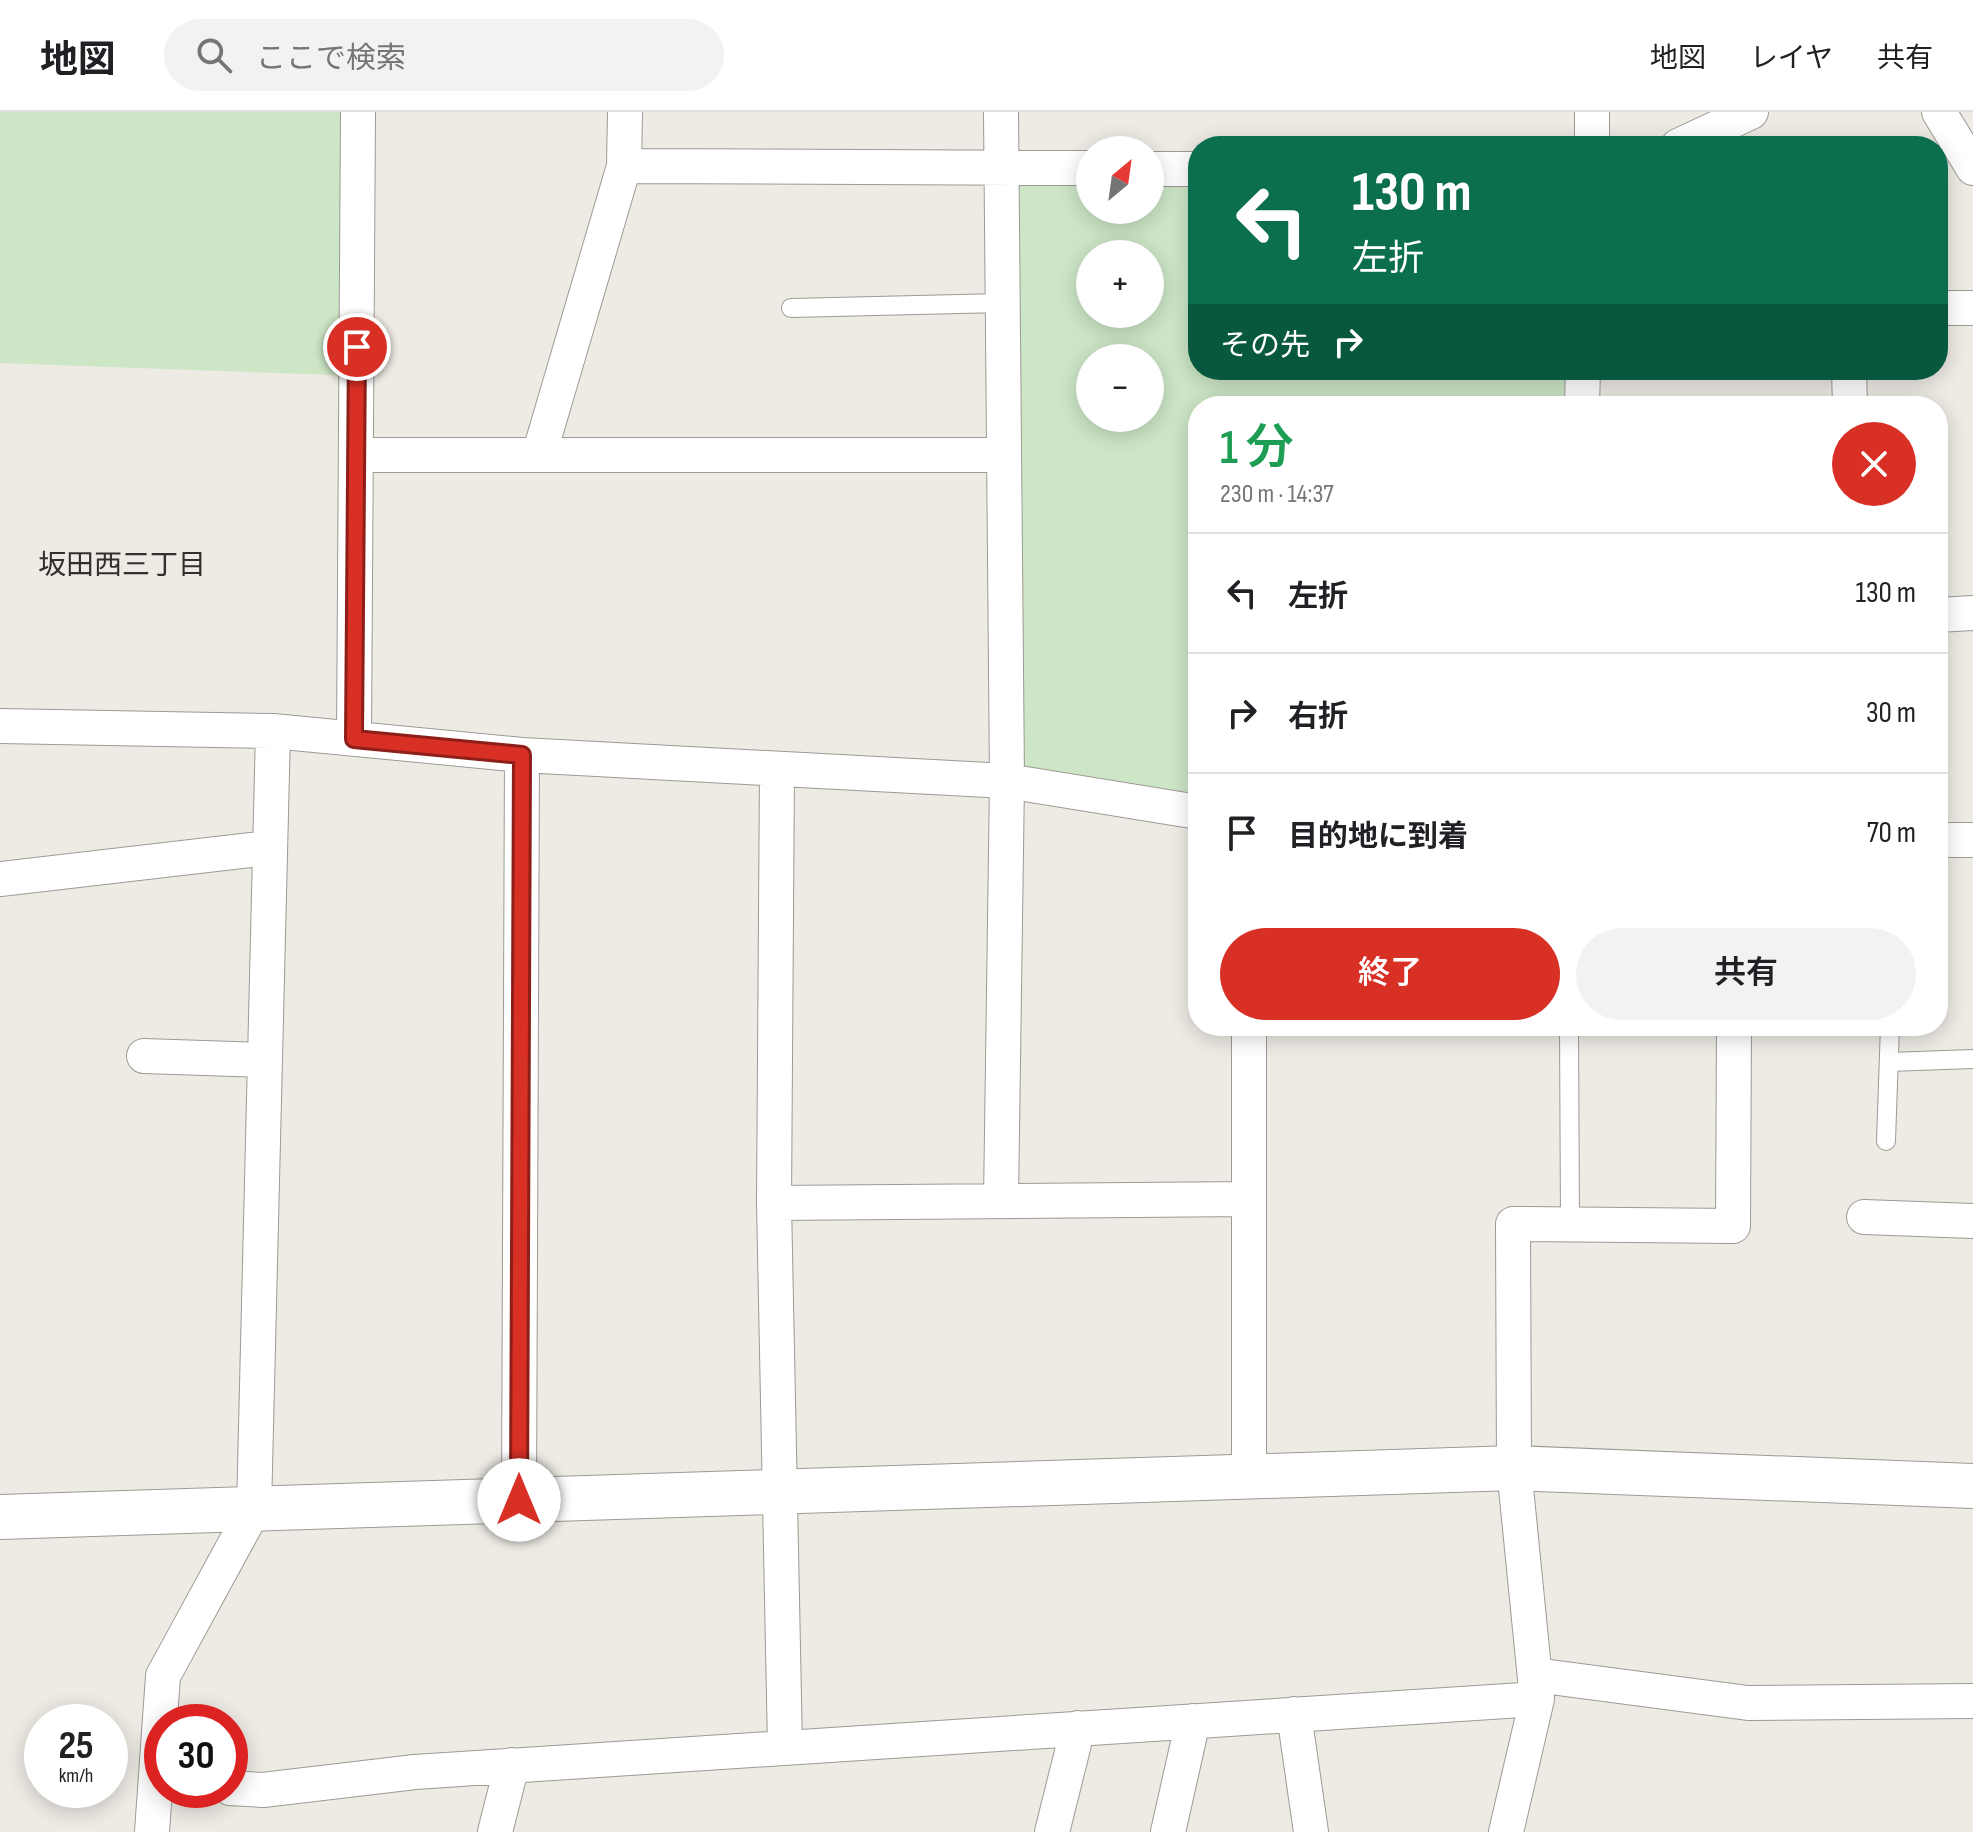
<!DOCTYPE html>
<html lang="ja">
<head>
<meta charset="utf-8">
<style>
	:root { --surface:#fff; --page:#f2f2f2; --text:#202124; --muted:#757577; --line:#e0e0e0; --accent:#d93025 }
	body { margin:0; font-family:"Sofia Sans Condensed","Noto Sans JP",sans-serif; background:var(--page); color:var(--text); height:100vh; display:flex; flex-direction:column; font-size:30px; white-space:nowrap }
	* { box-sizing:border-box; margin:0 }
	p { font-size:26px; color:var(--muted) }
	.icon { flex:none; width:44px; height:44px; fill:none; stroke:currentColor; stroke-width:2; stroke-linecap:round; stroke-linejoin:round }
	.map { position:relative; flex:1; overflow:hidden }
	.side { position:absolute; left:1188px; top:284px; width:760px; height:640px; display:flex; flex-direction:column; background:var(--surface); border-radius:32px; box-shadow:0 4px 20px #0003 }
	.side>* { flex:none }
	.hud { position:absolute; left:1188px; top:24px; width:760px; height:244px; border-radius:32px; box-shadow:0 4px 20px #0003; background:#0b6e4f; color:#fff; overflow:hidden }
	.needle { width:52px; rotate:29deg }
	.controls { position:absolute; left:1076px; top:24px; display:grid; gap:16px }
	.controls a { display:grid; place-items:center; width:88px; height:88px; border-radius:50%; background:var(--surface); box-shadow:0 4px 20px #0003; font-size:40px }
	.speed { position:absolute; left:24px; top:1592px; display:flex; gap:16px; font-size:40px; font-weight:700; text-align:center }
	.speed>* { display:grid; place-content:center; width:104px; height:104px; border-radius:50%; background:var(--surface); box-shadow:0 4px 20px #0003; line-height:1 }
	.speed small { font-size:20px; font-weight:400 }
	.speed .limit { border:12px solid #d22; background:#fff; color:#111 }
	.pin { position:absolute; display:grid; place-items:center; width:68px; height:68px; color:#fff; margin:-34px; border:4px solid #fff; border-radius:50%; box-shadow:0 2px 8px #0007 }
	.me { position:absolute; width:88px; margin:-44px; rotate:0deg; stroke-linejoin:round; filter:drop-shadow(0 0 6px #0008) }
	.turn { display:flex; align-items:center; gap:28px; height:168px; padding:0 32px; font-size:36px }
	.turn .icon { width:104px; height:104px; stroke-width:2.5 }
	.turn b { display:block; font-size:56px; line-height:68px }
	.then { display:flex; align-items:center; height:76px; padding:0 32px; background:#0003; gap:16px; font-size:30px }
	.round { display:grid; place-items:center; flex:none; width:84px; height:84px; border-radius:42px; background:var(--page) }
	.headline { display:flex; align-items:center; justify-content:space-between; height:136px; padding:0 32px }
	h1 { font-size:48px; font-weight:600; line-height:60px; color:#1e9e55 }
	.action { display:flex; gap:16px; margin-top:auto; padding:16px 32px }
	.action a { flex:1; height:92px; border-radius:48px; background:var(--accent); color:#fff; font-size:32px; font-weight:600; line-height:92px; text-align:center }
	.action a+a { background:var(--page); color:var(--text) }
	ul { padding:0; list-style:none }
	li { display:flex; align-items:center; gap:24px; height:120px; padding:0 32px; border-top:2px solid var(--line) }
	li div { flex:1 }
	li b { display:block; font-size:30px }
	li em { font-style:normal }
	header { display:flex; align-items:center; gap:48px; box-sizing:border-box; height:112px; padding:0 40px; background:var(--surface); border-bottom:2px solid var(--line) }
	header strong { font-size:38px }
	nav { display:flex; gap:44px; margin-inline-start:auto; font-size:28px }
	.search { width:560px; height:72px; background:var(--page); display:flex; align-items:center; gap:20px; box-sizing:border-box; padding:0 28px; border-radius:44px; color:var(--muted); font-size:30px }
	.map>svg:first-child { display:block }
	.green { fill:#cde6c6; fill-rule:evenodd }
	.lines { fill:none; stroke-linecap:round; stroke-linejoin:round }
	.service-casing { stroke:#9d9a94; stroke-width:20 }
	.minor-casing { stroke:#9d9a94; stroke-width:36 }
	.tertiary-casing { stroke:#9d9a94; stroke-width:46 }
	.service { stroke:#fff; stroke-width:18 }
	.minor { stroke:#fff; stroke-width:34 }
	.tertiary { stroke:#fff; stroke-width:44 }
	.route-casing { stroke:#8d1f18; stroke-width:20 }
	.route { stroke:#d93025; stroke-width:14 }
	.labels { text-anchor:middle; stroke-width:8; stroke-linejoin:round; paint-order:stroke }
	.neighbourhood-label { font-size:28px; fill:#32302e; stroke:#eeebe5 }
</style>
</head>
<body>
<header>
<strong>地図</strong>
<div class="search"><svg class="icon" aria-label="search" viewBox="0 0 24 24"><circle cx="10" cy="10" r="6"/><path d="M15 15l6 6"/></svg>ここで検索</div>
<nav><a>地図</a><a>レイヤ</a><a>共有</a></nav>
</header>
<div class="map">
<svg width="1973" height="1720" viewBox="0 0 1973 1720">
	<rect width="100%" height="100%" fill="#eeebe5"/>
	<path class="green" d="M0,0H358L357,264L0,251Z
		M1002,56H1090V98H1150V57H1198V258H1585L1584,294H1198V687L1007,669ZM1090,142H1150V202H1090ZM1090,246H1150V306H1090Z"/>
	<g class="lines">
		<defs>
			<path id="service" d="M791,196L1002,191
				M1569,914L1570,1112
				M1889,950L1973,947
				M1886,1029L1890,914"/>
			<path id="minor" d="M1939,0L1973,56
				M1592,34V0
				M1678,34L1751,0
				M624,54L1090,56
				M1150,57H1198
				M1938,196H1973
				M1849,258L1850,294
				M1582,294L1583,258
				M357,343H1004
				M539,343L624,54L625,0
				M1938,503L1973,501
				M0,614L273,619L522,643L1007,669L1198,700
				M354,627L358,0
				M777,657L774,1091L785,1635
				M1938,728H1973
				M0,767L268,736
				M1249,914V1364
				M144,944L264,948
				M1001,1089L1007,669L1001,0
				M774,1091L1249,1087
				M1864,1105L1973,1109
				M519,1388L522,643
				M1535,1563L1748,1591L1973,1589
				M1294,1602L1311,1720
				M230,1676L263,1678L415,1660L1537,1587
				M152,1720L163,1564L254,1397L273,619
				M495,1720L512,1653
				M1052,1720L1078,1616
				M1168,1720L1193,1609
				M1506,1720L1537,1587L1514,1356L1513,1112L1733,1114L1734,914"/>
			<path id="tertiary" d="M0,1405L1514,1356L1973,1374"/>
		</defs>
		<use href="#service" class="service-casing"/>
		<use href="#minor" class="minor-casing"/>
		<use href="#tertiary" class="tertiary-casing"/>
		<use href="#service" class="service"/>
		<use href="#minor" class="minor"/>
		<use href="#tertiary" class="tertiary"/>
	</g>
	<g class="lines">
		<defs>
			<path id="route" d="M357,235L354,627L522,643L519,1388"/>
		</defs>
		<use href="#route" class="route-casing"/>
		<use href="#route" class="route"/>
	</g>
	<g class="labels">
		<g class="neighbourhood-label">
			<text x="122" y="462">坂田西三丁目</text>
		</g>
	</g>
</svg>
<div class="controls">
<a><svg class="needle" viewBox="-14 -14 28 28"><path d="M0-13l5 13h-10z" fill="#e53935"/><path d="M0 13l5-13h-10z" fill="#757577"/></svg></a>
<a>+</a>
<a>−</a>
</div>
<div class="speed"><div>25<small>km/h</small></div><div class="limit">30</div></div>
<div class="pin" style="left:357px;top:235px;background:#d93025"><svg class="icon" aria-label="arrive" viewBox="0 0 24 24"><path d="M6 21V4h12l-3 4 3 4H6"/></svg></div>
<svg class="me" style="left:519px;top:1388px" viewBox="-20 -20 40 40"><circle r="19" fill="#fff"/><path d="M0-13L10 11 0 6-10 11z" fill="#d93025"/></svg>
<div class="hud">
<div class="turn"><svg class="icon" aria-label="left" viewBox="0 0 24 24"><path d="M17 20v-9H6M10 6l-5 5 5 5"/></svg><div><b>130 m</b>左折</div></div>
<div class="then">その先<svg class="icon" aria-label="right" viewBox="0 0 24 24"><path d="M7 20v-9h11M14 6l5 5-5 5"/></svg></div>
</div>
<section class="side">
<div class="headline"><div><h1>1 分</h1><p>230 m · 14:37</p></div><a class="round" style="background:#d93025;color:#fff"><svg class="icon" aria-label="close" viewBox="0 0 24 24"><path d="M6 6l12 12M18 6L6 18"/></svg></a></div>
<ul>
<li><svg class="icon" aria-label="left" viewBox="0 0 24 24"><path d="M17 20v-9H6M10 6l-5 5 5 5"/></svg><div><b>左折</b></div><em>130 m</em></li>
<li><svg class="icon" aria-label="right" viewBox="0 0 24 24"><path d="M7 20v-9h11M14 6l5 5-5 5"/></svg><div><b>右折</b></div><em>30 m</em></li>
<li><svg class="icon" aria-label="arrive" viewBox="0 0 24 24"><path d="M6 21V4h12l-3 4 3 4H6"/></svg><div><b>目的地に到着</b></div><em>70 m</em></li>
</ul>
<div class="action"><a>終了</a><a>共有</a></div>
</section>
</div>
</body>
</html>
